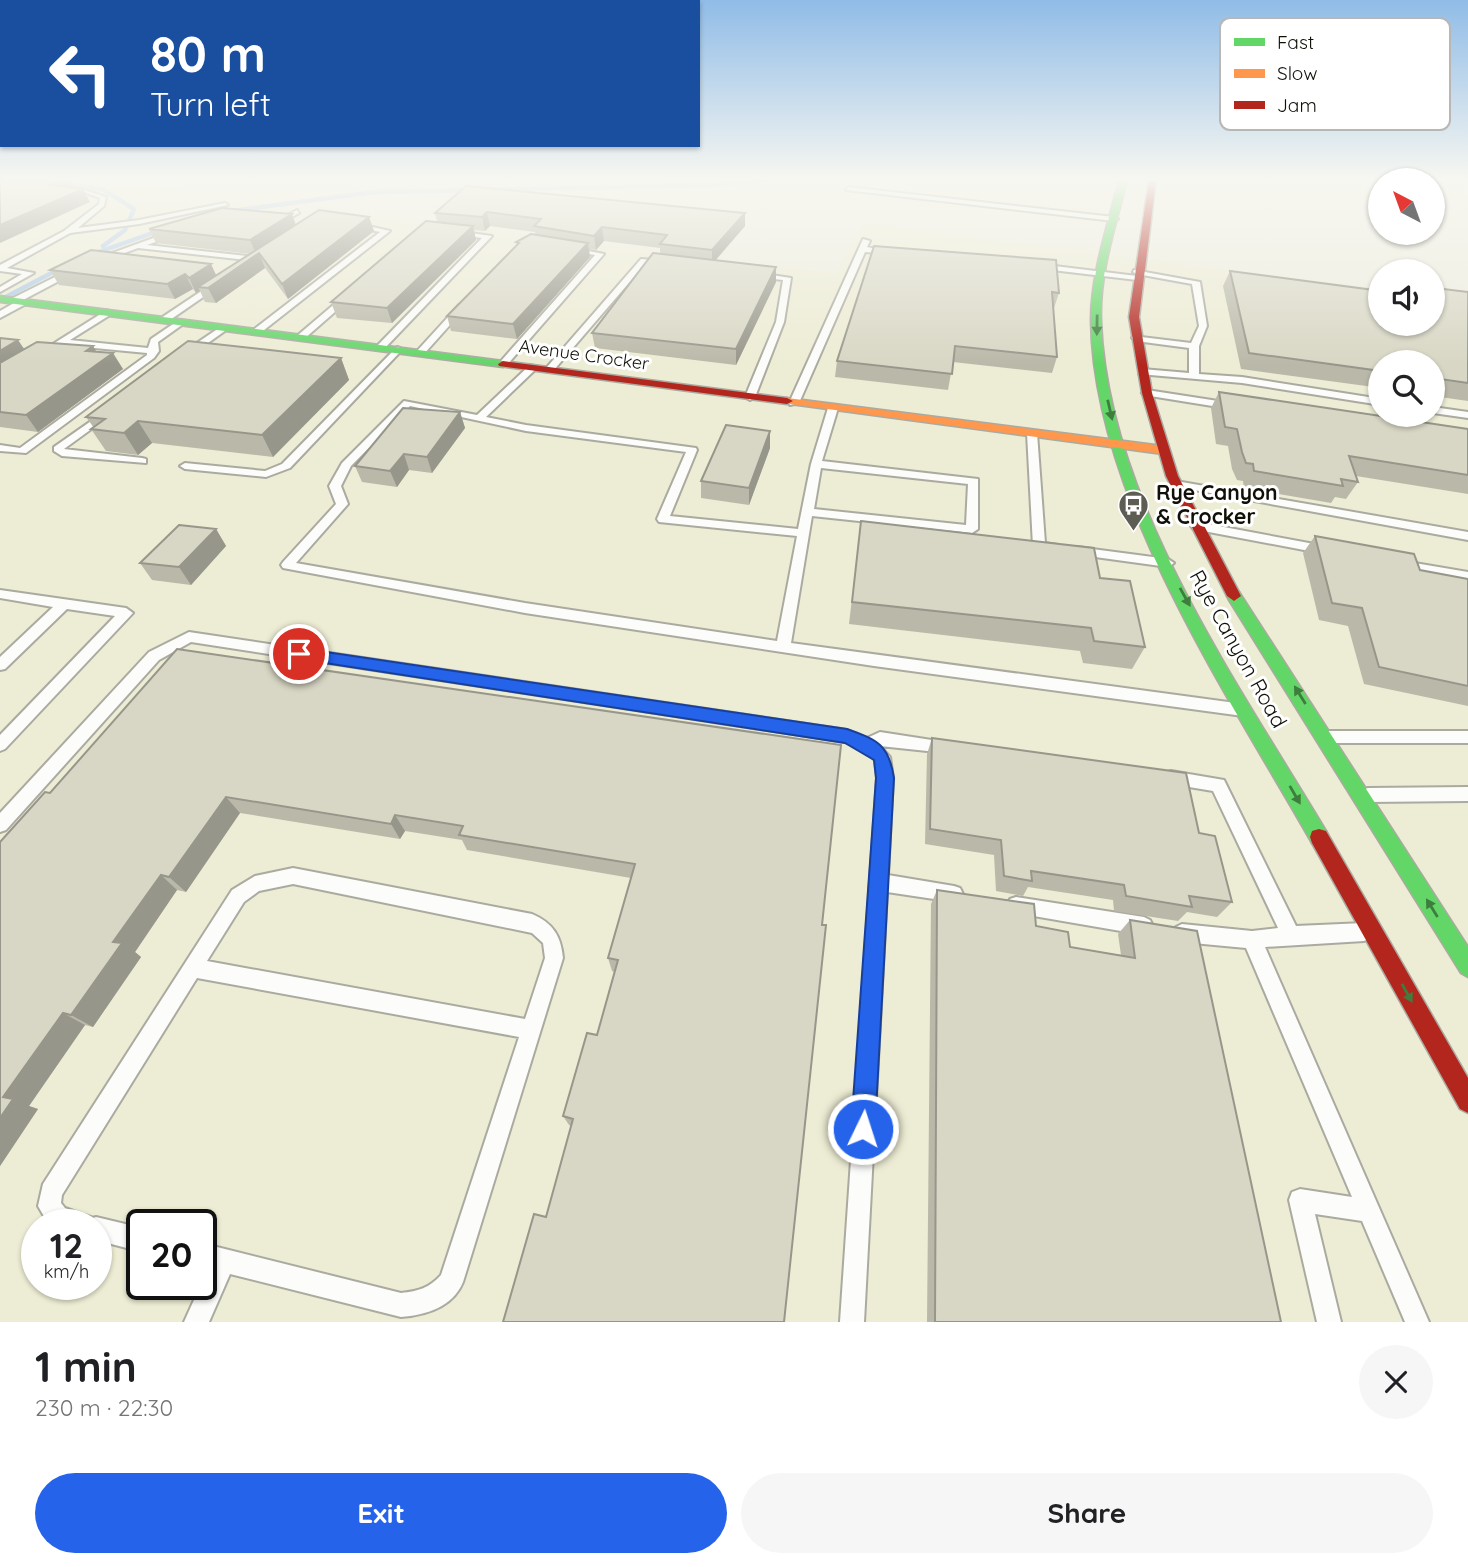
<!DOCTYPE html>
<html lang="en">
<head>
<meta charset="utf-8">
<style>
	:root { --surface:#fff; --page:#f6f6f6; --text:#202124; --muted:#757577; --accent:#2563eb }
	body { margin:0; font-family:Quicksand,sans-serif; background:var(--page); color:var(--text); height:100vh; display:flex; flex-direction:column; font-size:26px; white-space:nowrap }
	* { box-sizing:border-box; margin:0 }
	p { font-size:23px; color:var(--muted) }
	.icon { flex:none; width:38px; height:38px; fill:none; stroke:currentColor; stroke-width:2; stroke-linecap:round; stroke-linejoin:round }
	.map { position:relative; height:1322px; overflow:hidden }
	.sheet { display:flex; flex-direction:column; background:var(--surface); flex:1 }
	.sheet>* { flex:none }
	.banner { position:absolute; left:0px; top:0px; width:700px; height:147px; box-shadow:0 2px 5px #0004; background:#1a4fa0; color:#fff; overflow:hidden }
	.needle { width:46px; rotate:319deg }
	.buttons { position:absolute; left:1368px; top:168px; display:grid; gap:14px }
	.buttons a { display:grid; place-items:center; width:77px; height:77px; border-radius:50%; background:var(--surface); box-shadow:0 2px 5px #0004; font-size:35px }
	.speed { position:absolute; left:21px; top:1209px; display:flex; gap:14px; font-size:35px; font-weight:700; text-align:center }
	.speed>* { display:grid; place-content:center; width:91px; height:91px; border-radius:50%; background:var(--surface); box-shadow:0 2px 5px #0004; line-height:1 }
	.speed small { font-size:18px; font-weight:400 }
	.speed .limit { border:4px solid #111; border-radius:10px; background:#fff; color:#111 }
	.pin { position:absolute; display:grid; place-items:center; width:60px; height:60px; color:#fff; margin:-30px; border:4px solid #fff; border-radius:50%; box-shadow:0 2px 7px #0007 }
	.me { position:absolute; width:77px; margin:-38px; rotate:4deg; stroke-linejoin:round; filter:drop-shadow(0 0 5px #0008) }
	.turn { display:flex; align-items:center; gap:24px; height:147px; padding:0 35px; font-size:32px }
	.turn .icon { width:91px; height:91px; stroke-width:2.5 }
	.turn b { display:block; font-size:49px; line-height:60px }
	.round { display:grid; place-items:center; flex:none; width:74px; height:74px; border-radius:37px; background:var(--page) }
	.overview { display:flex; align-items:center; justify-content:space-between; height:119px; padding:0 35px }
	h1 { font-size:42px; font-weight:700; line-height:52px }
	.primary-button { display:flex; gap:14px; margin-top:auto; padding:14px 35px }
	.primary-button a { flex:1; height:80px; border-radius:42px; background:var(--accent); color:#fff; font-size:28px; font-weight:700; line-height:80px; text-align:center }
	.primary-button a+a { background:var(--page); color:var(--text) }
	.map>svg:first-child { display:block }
	.built { fill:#edecd4; fill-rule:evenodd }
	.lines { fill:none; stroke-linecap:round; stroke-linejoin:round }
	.stream { stroke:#adc8e6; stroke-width:4.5 }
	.lane-casing { stroke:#abaaa0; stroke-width:4 }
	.fast-casing { stroke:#abaaa0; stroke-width:3 }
	.slow-casing { stroke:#abaaa0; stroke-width:3 }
	.jam-casing { stroke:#abaaa0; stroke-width:3 }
	.lane { fill:#fcfcfa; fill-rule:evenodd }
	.fast { fill:#63d668; fill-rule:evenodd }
	.slow { fill:#ff974d; fill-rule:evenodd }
	.jam { fill:#b3261e; fill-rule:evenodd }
	.wall { fill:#bab9a9 }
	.shaded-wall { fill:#97968a }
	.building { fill:#d8d7c5; stroke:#97968a; stroke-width:2 }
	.oneway { fill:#3e7d3d }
	.route { fill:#2563eb; stroke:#184099; stroke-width:2 }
	.labels { text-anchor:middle; stroke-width:6; stroke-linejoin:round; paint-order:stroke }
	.far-street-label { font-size:18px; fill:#111008; stroke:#fff }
	.poi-label { font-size:21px; font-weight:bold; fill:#111008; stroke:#fff; text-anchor:start }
	.street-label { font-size:21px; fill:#111008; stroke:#fff }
	.key { fill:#fff; stroke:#b8b7b5; stroke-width:2 }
	.key-label { font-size:19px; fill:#111008 }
</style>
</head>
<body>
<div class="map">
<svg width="1468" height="1322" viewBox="0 0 1468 1322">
	<rect width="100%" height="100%" fill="#eeede0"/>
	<path class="built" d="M0,180H97L836,274L863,224L1381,289V324H1433L1468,300V1322H0ZM1381,362H1433V415H1381ZM37,1225H96V1284H37ZM142,1225H201V1284H142Z"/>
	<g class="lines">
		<path class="stream" d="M44,180L104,190L134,209L125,230L103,246
			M231,211L374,192L712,185L770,180
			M90,255L161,230
			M0,300L59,269"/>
		<defs>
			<path id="lane" d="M848,187L1114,217L1118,219L1114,221L846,190Z
				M81,189L106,197L104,206L78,228L139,220L225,203L228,205L139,224L70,233L7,268L34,273L0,292V287L22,274L0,271V265L64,231L99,204L100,198L81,191Z
				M297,210L299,213L283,222L277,221Z
				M351,222L390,231L259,334H253V330L380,232L351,226Z
				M456,231L492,236L383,350H377V346L482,238L459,235Z
				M170,232H173V236L147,245L256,257L260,259L256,261L138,248L100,262L93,260Z
				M863,239L870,241L867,247L893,252L889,254L865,252L799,403L790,405L789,403Z
				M568,247L604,254L507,365H501V361L595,255L568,251Z
				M641,259L666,261L670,263L666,265L646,263L553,371H547V367Z
				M1038,264L1137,276L1141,278L1137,280L1035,268V264Z
				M69,270L76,272L23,300L27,302L26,304L0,318V311L14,303H11V299Z
				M1134,270L1200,282L1207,326L1199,346V374L1242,377L1381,399V405L1242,383L1139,374V370L1142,369L1189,373V348L1136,341L1132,338L1133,336L1191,343L1199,326L1192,284L1137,274L1133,272Z
				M759,273L791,278L784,322L755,397L750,400L745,397L776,322L783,280L756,277V273Z
				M215,282L222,284L167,322H161V318Z
				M345,295L352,297L304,339H298V335Z
				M459,305L466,307L423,355H417V351Z
				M107,310L111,313L110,315L70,340L148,348L151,339L179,320L186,322L158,342L159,351L154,358L26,453L0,451V445L20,448L147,355V353L63,345L45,356L37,354Z
				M222,326L229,328L191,355H185V351Z
				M397,347L400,348V352L290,468L266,477L185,469L180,466L185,463L265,471L282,464Z
				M530,365L538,367L486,417L526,425L696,448L697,450L670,516L798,529L811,464L828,408L833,405L838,408L822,461L978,479V529L972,533L812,516L791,643L1243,704L1248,706L1250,710L1248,714L1243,716L874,666L525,613L283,568L281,565L283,562L336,504L329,486L342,463L404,401L477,415ZM410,406L526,431L686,452L657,519L659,522L797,536L777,641L525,603L296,563L348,504L341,486L351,466ZM821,468L968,484L966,525L814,509Z
				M1147,390L1231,403L1236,406L1231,409L1144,395L1142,393Z
				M1433,407L1468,412V418L1433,413Z
				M104,412L108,413V417L64,449L142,458L146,459V463L62,456L54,451V447Z
				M1032,430L1037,433L1045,543L1058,545L1060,548L1054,552L1035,549L1033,546L1027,433Z
				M1176,481L1468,532V540L1172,486V482Z
				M1197,522L1325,546L1331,550L1325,554L1193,529L1191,526Z
				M1077,547L1168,559L1174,563L1168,567L1073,554L1071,551Z
				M1403,561L1468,572V580L1399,568L1397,565Z
				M0,590L126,608L133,613L5,749L0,751V735L115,616L67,609L5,669L0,670V657L53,607L0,598Z
				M189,632L847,730L867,738L880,732L951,743L954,747L951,751L946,753L880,746L890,757L893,778L888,875L954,886L960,888L963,894L960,900L954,902L887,892L864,1322H840L877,778L875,760L863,749L845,742L191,642L159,660L6,830L0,832V813L149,652Z
				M1329,731H1468V743H1329L1324,741L1321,737L1324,733Z
				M1171,771L1224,780L1296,926L1364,923L1370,926L1373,932L1370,938L1364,941L1265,947L1429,1322H1405L1362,1221L1315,1214L1341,1322H1317L1289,1200L1292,1192L1300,1189L1352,1197L1246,948L1182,942L1176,939L1173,933L1176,927L1182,924L1252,931L1278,928L1213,791L1165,783L1163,778L1165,773Z
				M1468,787V801L1368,802L1362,800L1360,795L1362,790L1368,788Z
				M293,868L532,914C553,923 561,936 563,958L463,1282C453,1307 426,1315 401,1317L230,1274L209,1322H184L208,1269L201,1267V1243L401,1293C419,1291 429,1288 441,1275L519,1037L197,978L62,1195L61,1203L65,1208L93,1218L96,1217L142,1228V1252L96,1240V1225H49L38,1206L43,1184L232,890L255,876ZM293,884L532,933L543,943L545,958L525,1019L207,961L244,902L259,891Z
				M1016,897L1144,917L1150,920L1153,926L1150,932L1144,935L1016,913L1010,911L1007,905L1010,899Z"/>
			<path id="fast" d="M1119,180H1127C1116,225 1099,274 1101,321C1107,499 1237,682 1326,831L1328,837L1326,843L1319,845L1312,843C1227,693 1093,496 1091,320C1091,273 1108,225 1119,180Z
				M0,296L503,361L508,364L503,367L0,302Z
				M1234,591L1239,592L1468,947V977L1461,973L1229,600L1227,596Z"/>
			<path id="slow" d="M787,398L1163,446L1169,450L1163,454L783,403V399Z"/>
			<path id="jam" d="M1149,180H1156L1139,317L1152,393L1178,476L1241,596L1234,601L1227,596L1166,476L1142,393L1129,317Z
				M503,361L787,398L793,401L787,404L499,366L498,364Z
				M1319,829L1326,831L1468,1078V1113L1460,1109L1312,843L1310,837L1312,831Z"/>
		</defs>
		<use href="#lane" class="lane-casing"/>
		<use href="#fast" class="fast-casing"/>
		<use href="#slow" class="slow-casing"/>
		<use href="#jam" class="jam-casing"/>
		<use href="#lane" class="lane"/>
		<use href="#fast" class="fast"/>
		<use href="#slow" class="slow"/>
		<use href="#jam" class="jam"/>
	</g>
	<path class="wall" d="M466,186L745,213V226L716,260L776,267V282L736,365L595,348L592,333L660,254V248L604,241L596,250L589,249L590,257L517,339L451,331L447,316L517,245L516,242L535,235V232L490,226L485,231L474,230L476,240L392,323L337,318L331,302L437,222L435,213Z
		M369,217L374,231L288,299L265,268L216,303L205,302L200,291L196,293L193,289L175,299L59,285L50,270L217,275L251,254L156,243L149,229L296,225Z
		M874,246L1059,293L1054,308H1053L1057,357L1052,373L953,362L948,390L835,377L837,361Z
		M1230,271L1433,324V292L1435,288L1468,292V401L1433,396V362H1381V388L1241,369L1223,286Z
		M0,338L25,349L96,352L123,369L38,432L0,427Z
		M341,358L349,380L273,457L152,443L138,455L106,451L91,429L94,428L86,417Z
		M1219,392L1468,429V494L1356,476L1358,482L1346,499L1335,497L1331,503L1244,488L1243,481L1237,480L1232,469L1228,446L1216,444L1211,408Z
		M460,412L465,428L432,473L409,470L397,487L362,482L355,466Z
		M770,431V448L749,505L701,498V481Z
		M861,521L1100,578L1145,647L1132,669L1083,663L1080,651L849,624Z
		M216,529L226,546L191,585L152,580L140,563Z
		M1315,536L1420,570L1468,579V706L1364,684L1348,626L1319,620L1303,553Z
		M932,738L1199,833L1232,902L1217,917L1187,912L1178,921L1114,911L1113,900L1028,887L1023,896L996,891L994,855L925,844L927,754Z
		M841,745L546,1217L571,1126L569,1125L563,1116L597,1035L614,972L612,971L608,958L631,878L467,850L462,840L405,831L400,839L240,813L186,892L177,890L135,952L141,957L93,1027L85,1025L29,1106L38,1109L0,1166V842L50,793Z
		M937,890L1036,926L1070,947L1121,955L1118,934L1130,920L1281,1322H927L931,904Z"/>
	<path class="shaded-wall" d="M62,180H70L75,190L49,185Z
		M83,189L90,202L0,243V225Z
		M487,212L490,226L485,231L482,217Z
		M745,213V226L712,264V250Z
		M292,214L297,228L256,254L250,240Z
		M369,217L374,231L288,299L282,284Z
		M473,226L476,240L392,323L387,308Z
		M602,227L604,241L596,250L594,236Z
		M588,243L590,257L517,339L513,324Z
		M259,253L265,268L216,303L208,288Z
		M211,264L218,279L198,287L200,291L196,293L189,278Z
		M776,267V282L736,365V349Z
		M185,274L193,289L175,299L167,284Z
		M18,340L29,356L0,374V351Z
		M93,346L102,361L113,353L123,369L38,432L26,415L86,351Z
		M341,358L349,380L273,457L262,435Z
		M460,412L465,428L432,473L427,457Z
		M138,421L152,443L138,455L124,433Z
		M770,431V448L749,505V488Z
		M404,454L409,470L397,487L390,471Z
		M216,529L226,546L191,585L179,567Z
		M226,797L240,813L186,892L169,877Z
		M395,815L405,831L400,839L391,824Z
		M161,875L177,890L135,952L141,957L93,1027L71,1015L113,942Z
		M63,1013L85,1025L29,1106L38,1109L0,1166V1118L3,1097Z"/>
	<path class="building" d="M0,180H62L49,185L83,189L0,225Z
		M466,186L745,213L712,250L660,244L667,235L602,227L594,236L534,226L541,219L487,212L482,217L435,213Z
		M222,208L292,214L250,240L149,229Z
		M319,210L369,217L282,284L259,253L208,288L198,287Z
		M426,221L473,226L387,308L331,302Z
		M531,234L588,243L513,324L447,316L519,243L516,242Z
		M874,246L1056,260L1059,293L1052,292L1057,357L955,346L952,374L837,361Z
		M91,250L211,264L189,278L185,274L167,284L50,270Z
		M653,253L776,267L736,349L592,333Z
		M1230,271L1381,291V324H1433V297L1441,298L1435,288L1468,292V383L1433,378V362H1381V371L1249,353Z
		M0,338L18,340L0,351Z
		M188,341L341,358L262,435L138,421L124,433L91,429L105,419L86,417Z
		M37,342L93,346L86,351L113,353L26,415L0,412V363Z
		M1219,392L1468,429V475L1349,456L1358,482L1341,479L1343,486L1254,471L1253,464L1246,463L1242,452L1237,429L1225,427Z
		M403,408L460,412L427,457L404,454L390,471L355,466Z
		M726,425L770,431L749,488L701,481Z
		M861,521L1094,548L1100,578L1130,581L1145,647L1094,641L1091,628L852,602Z
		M179,525L216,529L179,567L140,563Z
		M1315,536L1414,554L1420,570L1468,579V686L1379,667L1362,608L1332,603Z
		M177,649L841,745L822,925H826L784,1322H503L534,1214L546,1217L573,1119L563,1116L587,1033L597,1035L618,960L608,958L635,864L459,835L463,826L395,815L391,824L226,797L169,877L161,875L113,942L122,943L71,1015L63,1013L3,1097L13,1099L0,1118V842L45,792L50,793Z
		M932,738L1186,773L1199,833L1215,836L1232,902L1189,896L1192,907L1126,896L1124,885L1031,871L1032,881L1004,876L1001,840L930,829Z
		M937,890L1034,904L1036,926L1068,932L1070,947L1135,958L1130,920L1197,931L1281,1322H935Z"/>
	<defs><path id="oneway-solid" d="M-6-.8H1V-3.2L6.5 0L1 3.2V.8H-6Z" transform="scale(1.75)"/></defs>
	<g class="oneway">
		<use href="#oneway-solid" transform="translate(1097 325) rotate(91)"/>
		<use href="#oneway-solid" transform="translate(1110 410) rotate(77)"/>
		<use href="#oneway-solid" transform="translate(1185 597) rotate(61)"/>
		<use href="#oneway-solid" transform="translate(1300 695) rotate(-122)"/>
		<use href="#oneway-solid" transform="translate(1295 795) rotate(60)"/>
		<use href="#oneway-solid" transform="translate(1432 908) rotate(-122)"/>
		<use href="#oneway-solid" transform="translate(1407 993) rotate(61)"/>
	</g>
	<linearGradient id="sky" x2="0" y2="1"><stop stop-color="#90bce7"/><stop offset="0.49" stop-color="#f7f7f1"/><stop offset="1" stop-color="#f7f7f1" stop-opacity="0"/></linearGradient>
	<rect width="1468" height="365" fill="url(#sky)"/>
	<path class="route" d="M299,648L847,729C878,740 889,745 894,778L875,1129L872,1138L863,1141L854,1138L851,1129L876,778L874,760L845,743L299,659L291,654Z"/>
	<defs>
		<symbol id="bus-pin" viewBox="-11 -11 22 30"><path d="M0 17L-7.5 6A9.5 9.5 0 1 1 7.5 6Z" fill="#5e5d54" stroke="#fff"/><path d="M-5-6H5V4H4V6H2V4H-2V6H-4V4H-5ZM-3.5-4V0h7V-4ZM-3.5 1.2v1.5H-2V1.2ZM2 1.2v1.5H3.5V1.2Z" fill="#fff"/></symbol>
	</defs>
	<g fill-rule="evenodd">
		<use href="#bus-pin" x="1116" y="488" width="35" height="47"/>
	</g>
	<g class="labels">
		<g class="far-street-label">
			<text transform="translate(584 355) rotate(8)" y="6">Avenue Crocker</text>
		</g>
		<g class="poi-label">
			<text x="1156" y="500">Rye Canyon<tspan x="1156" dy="24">&amp; Crocker</tspan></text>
		</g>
		<g class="street-label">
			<text transform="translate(1238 649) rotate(61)" y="7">Rye Canyon Road</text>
		</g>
	</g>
	<rect x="1220" y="18" width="230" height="112" rx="10" class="key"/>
	<rect x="1234" y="38" width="31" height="8" fill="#63d668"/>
	<rect x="1234" y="69" width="31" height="9" fill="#ff974d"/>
	<rect x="1234" y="101" width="31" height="8" fill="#b3261e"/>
	<g class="key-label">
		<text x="1277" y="49">Fast</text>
		<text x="1277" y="80">Slow</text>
		<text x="1277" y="112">Jam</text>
	</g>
</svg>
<div class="buttons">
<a><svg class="needle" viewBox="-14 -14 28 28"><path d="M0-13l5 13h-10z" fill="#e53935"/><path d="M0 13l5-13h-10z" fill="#757577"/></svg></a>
<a><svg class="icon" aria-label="sound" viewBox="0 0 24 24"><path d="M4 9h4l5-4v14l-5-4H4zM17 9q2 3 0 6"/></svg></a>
<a><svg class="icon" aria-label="search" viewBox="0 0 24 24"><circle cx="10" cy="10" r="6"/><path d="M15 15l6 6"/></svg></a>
</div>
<div class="speed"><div>12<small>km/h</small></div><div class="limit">20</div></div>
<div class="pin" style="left:299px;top:654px;background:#d93025"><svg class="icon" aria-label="arrive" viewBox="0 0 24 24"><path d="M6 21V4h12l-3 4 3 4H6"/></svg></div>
<svg class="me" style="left:863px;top:1129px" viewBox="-20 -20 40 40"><circle r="17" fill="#2563eb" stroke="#fff" stroke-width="3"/><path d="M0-11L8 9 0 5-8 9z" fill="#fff"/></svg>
<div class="banner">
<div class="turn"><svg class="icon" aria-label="left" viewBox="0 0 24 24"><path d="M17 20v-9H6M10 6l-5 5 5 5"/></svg><div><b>80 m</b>Turn left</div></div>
</div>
</div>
<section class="sheet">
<div class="overview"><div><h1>1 min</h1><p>230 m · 22:30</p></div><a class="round"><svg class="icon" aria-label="close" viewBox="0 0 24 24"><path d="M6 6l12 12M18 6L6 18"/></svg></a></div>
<div class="primary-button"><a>Exit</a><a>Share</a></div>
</section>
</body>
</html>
